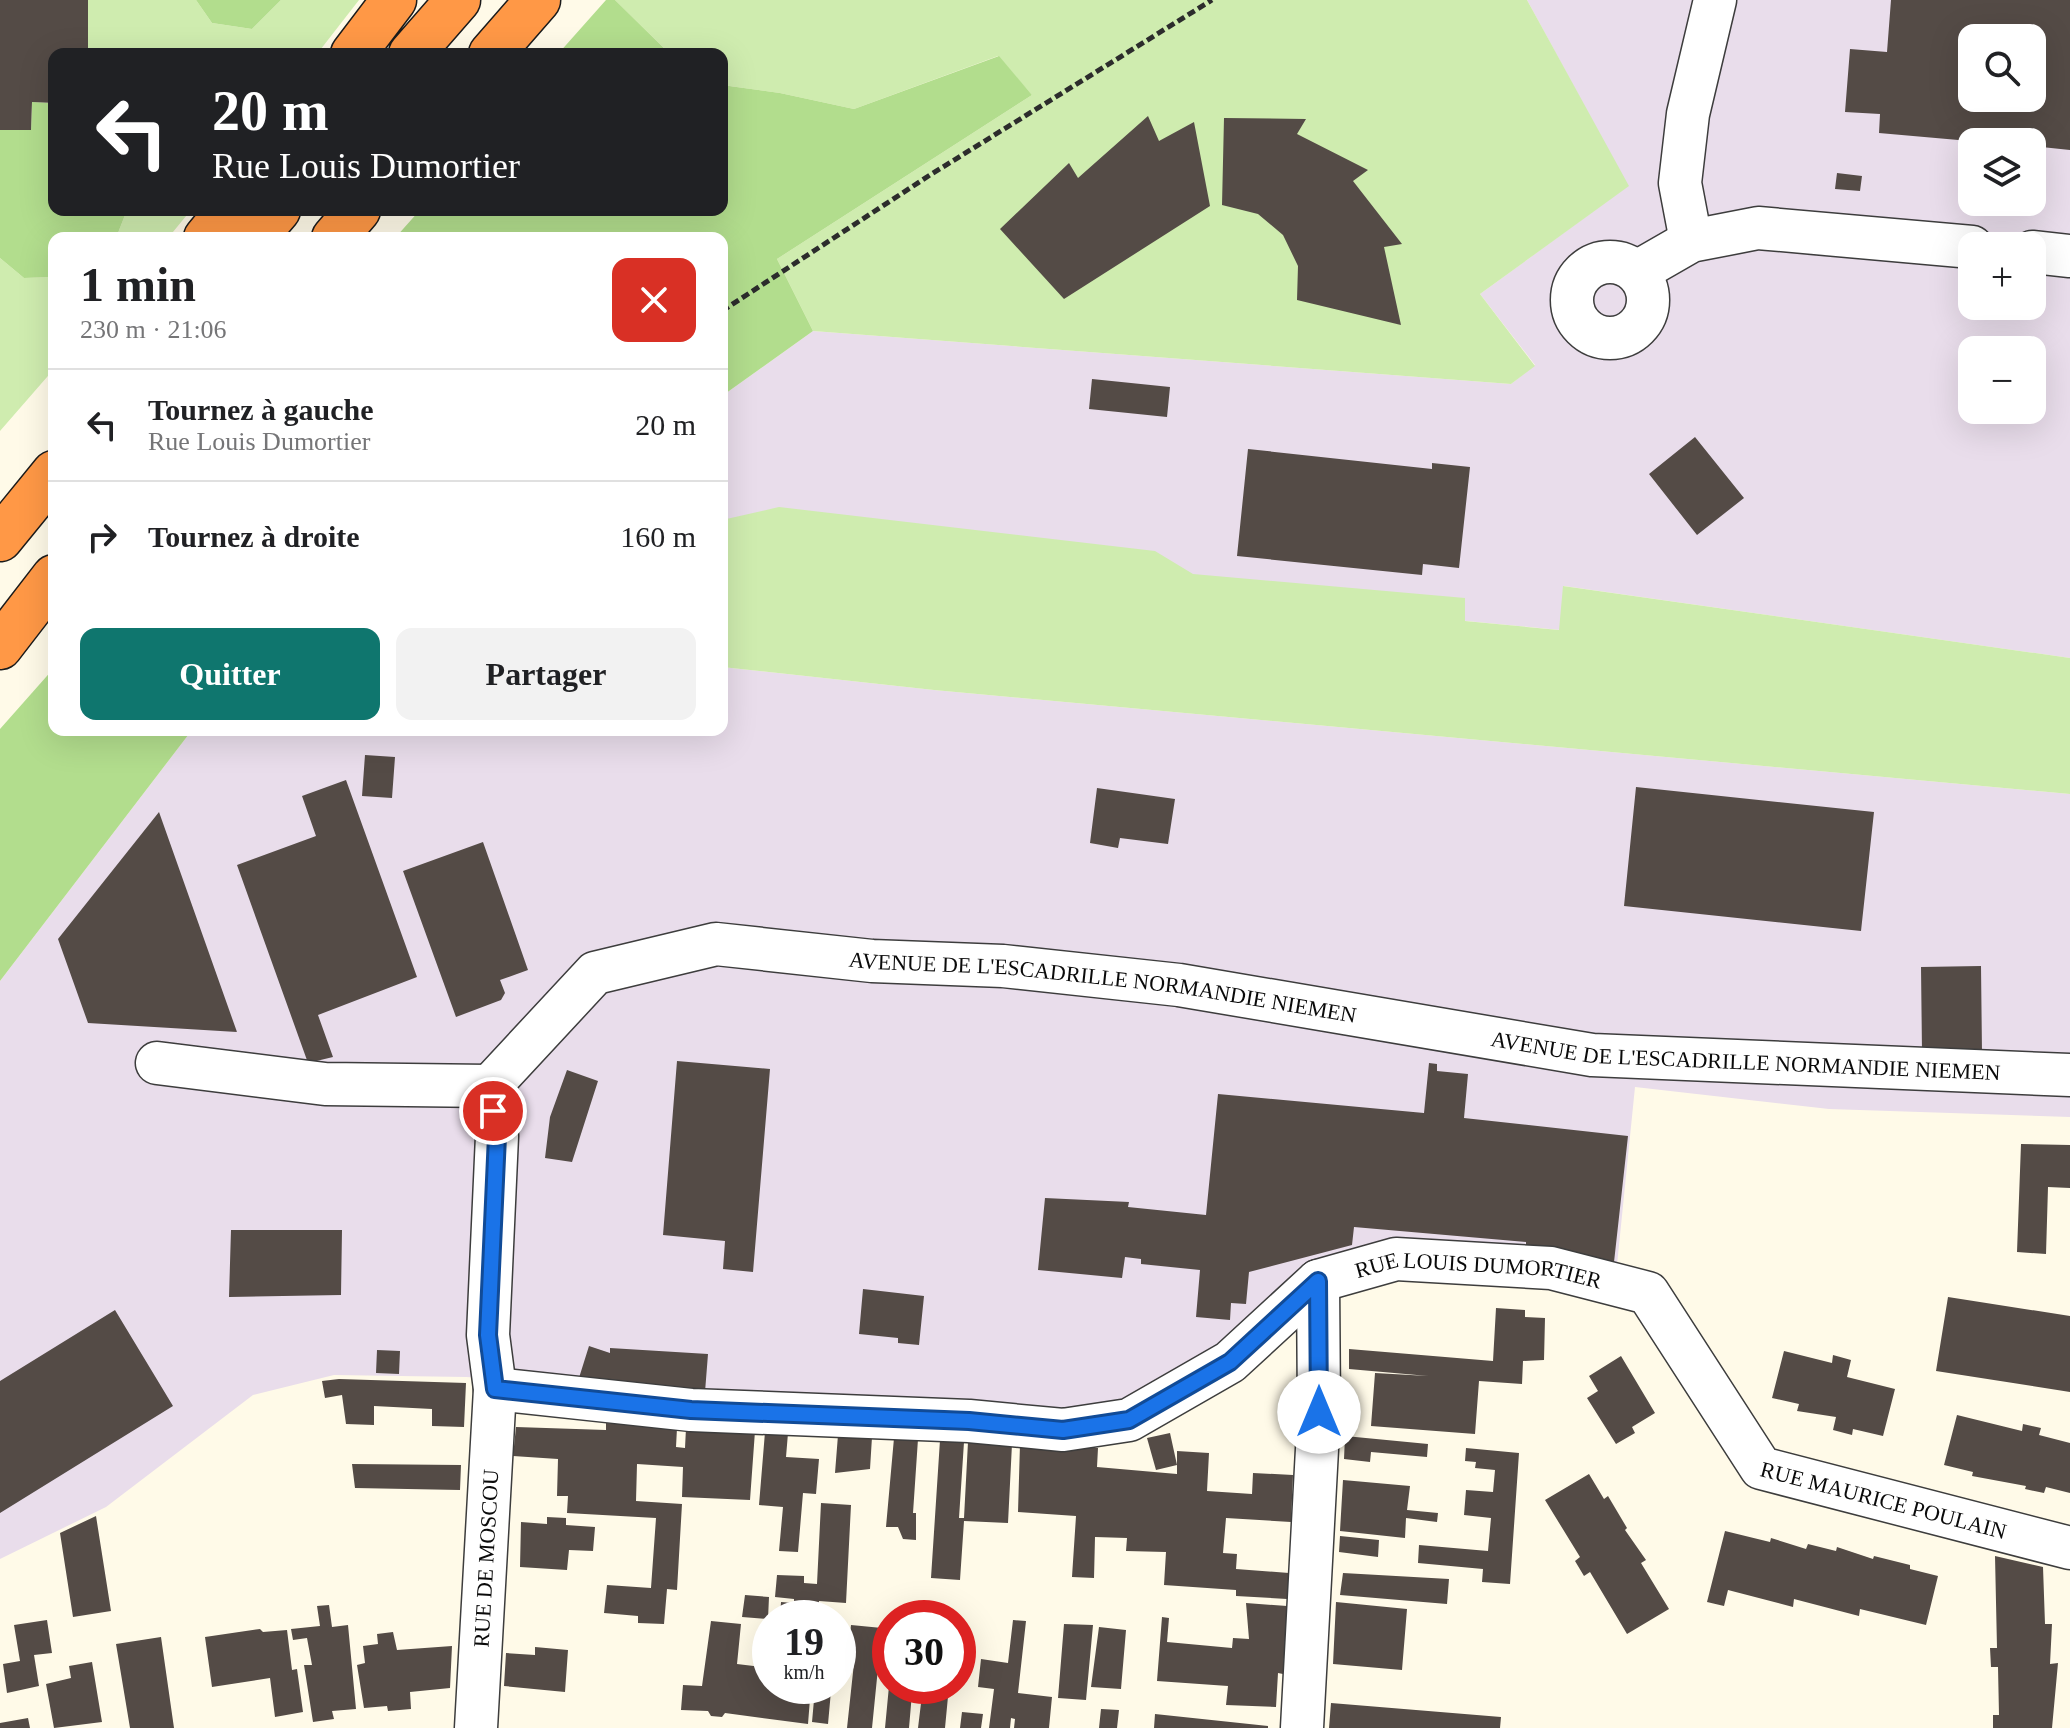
<!DOCTYPE html>
<html lang="fr">
<head>
<meta charset="utf-8">
<style>
	:root { --surface:#fff; --page:#f2f2f2; --text:#202124; --muted:#757577; --line:#e0e0e0; --accent:#0f766e }
	body { margin:0; font-family:"Times New Roman",serif; background:var(--page); color:var(--text); height:100vh; display:flex; flex-direction:column; font-size:30px; white-space:nowrap }
	* { box-sizing:border-box; margin:0 }
	p { font-size:26px; color:var(--muted) }
	.icon { flex:none; width:44px; height:44px; fill:none; stroke:currentColor; stroke-width:2; stroke-linecap:round; stroke-linejoin:round }
	.map { position:relative; flex:1; overflow:hidden }
	.sheet { position:absolute; left:48px; top:232px; width:680px; height:504px; display:flex; flex-direction:column; background:var(--surface); border-radius:16px; box-shadow:0 8px 32px #0002 }
	.sheet>* { flex:none }
	.banner { position:absolute; left:48px; top:48px; width:680px; height:168px; border-radius:16px; box-shadow:0 8px 32px #0002; background:#202124; color:#fff; overflow:hidden }
	.buttons { position:absolute; left:1958px; top:24px; display:grid; gap:16px }
	.buttons a { display:grid; place-items:center; width:88px; height:88px; border-radius:16px; background:var(--surface); box-shadow:0 8px 32px #0002; font-size:40px }
	.speed { position:absolute; left:752px; top:1600px; display:flex; gap:16px; font-size:40px; font-weight:700; text-align:center }
	.speed>* { display:grid; place-content:center; width:104px; height:104px; border-radius:50%; background:var(--surface); box-shadow:0 8px 32px #0002; line-height:1 }
	.speed small { font-size:20px; font-weight:400 }
	.speed .limit { border:12px solid #d22; background:#fff; color:#111 }
	.pin { position:absolute; display:grid; place-items:center; width:68px; height:68px; color:#fff; margin:-34px; border:4px solid #fff; border-radius:50%; box-shadow:0 2px 8px #0007 }
	.me { position:absolute; width:88px; margin:-44px; rotate:0deg; stroke-linejoin:round; filter:drop-shadow(0 0 6px #0008) }
	.turn { display:flex; align-items:center; gap:28px; height:168px; padding:0 32px; font-size:36px }
	.turn .icon { width:104px; height:104px; stroke-width:2.5 }
	.turn b { display:block; font-size:56px; line-height:68px }
	.round { display:grid; place-items:center; flex:none; width:84px; height:84px; border-radius:16px; background:var(--page) }
	.summary { display:flex; align-items:center; justify-content:space-between; height:136px; padding:0 32px }
	h1 { font-size:48px; font-weight:700; line-height:60px }
	.button { display:flex; gap:16px; margin-top:auto; padding:16px 32px }
	.button a { flex:1; height:92px; border-radius:16px; background:var(--accent); color:#fff; font-size:32px; font-weight:700; line-height:92px; text-align:center }
	.button a+a { background:var(--page); color:var(--text) }
	ul { padding:0; list-style:none }
	li { display:flex; align-items:center; gap:24px; height:112px; padding:0 32px; border-top:2px solid var(--line) }
	li div { flex:1 }
	li b { display:block; font-size:30px }
	li em { font-style:normal }
	.map>svg:first-child { display:block }
	.industrial { fill:#e9ddeb; fill-rule:evenodd }
	.green { fill:#cfecaf }
	.forest { fill:#b2dd8d }
	.building { fill:#544b46; fill-rule:evenodd }
	.lines { fill:none; stroke-linecap:round; stroke-linejoin:round }
	.minor-casing { stroke:#3d3d3d; stroke-width:45 }
	.highway-casing { stroke:#1b1b1b; stroke-width:47 }
	.path { stroke:#2c2c2c; stroke-width:5; stroke-dasharray:8 4; stroke-linecap:butt }
	.minor { stroke:#fff; stroke-width:42 }
	.highway { stroke:#ff9846; stroke-width:44 }
	.route-casing { stroke:#114b97; stroke-width:20 }
	.route { stroke:#1a73e8; stroke-width:14 }
	.labels { text-anchor:middle; stroke-width:8; stroke-linejoin:round; paint-order:stroke }
	.street-label { font-size:22px; fill:#0a0a0a; stroke:#fff }
</style>
</head>
<body>
<div class="map">
<svg width="2070" height="1728" viewBox="0 0 2070 1728">
	<rect width="100%" height="100%" fill="#fffae8"/>
	<path class="industrial" d="M1527,0H2070V658L1564,586L1560,630L752,552L722,528V396L813,331L1511,384L1535,365L1480,294L1628,186ZM1972,38H2032V98H1972ZM1972,142H2032V202H1972ZM1972,246H2032V306H1972ZM1972,350H2032V410H1972Z
		M722,667L934,690L2070,794V1117L1829,1109L1635,1087L1617,1265L1380,1245L1326,1256L1293,1277L1198,1367L1098,1412L466,1377L334,1375L253,1395L106,1507L0,1559V981L192,730H722Z"/>
	<path class="green" d="M88,0H196L212,23L252,29L281,0H359L317,54H88Z
		M615,0H1527L1629,186L1480,294L1535,366L1511,384L813,331L777,259L1032,95L998,56L854,109L780,93L722,85V54H670Z
		M127,210H191L168,238H116Z
		M0,258L24,278L54,277V369L0,431Z
		M779,507L1155,551L1193,574L1465,598V621L1559,630L1563,586L2070,658V794L934,690L722,667V520Z"/>
	<path class="forest" d="M196,0H281L252,29L212,23Z
		M606,0H615L670,54H558Z
		M999,56L1032,95L777,259L813,331L722,396V238H395L420,210H722V85L780,93L854,109Z
		M32,102L54,103V210H127L116,238H54V277L24,278L0,258V130H31Z
		M54,668V730H192L0,981V729Z"/>
	<path class="building" d="M0,0H88V54H54V103L32,102L31,130H0Z
		M1891,0H2070V150L2032,146V142H1981L1879,133L1880,114L1845,112L1850,49L1887,52ZM1972,38H2032V98H1972Z
		M1148,116L1159,141L1194,122L1210,206L1064,299L1000,229L1069,163L1078,178Z
		M1224,118L1306,119L1297,134L1368,170L1353,181L1402,244L1384,247L1401,325L1297,300L1298,266L1283,235L1258,214L1222,205Z
		M1837,173L1862,176L1860,191L1835,189Z
		M1092,379L1170,387L1167,417L1089,409Z
		M1695,437L1744,498L1697,535L1649,474Z
		M1248,449L1432,469V463L1470,467L1459,568L1423,564L1422,575L1237,556Z
		M365,755L395,757L392,798L362,796Z
		M346,780L417,977L318,1015L333,1057L308,1063L237,865L316,836L302,796Z
		M1636,787L1874,812L1861,931L1624,906Z
		M1097,788L1175,799L1168,844L1120,838L1118,848L1090,843Z
		M159,812L232,1018L237,1032L88,1023L58,939Z
		M483,842L528,970L500,980L505,993L501,1000L456,1017L403,871Z
		M1981,966L1982,1053L1922,1051L1921,967Z
		M677,1061L770,1069L753,1272L723,1269L725,1241L663,1235Z
		M1429,1063L1437,1064V1071L1468,1074L1464,1118L1628,1136L1614,1262L1526,1250V1242L1354,1227L1352,1245L1249,1272L1246,1304L1231,1303L1230,1320L1196,1317L1200,1270L1141,1264V1259L1125,1257L1122,1278L1038,1270L1045,1198L1129,1202L1128,1207L1206,1215L1218,1094L1424,1113Z
		M567,1070L598,1081L572,1162L545,1158L550,1117Z
		M2021,1144L2070,1145V1188L2048,1187L2046,1254L2017,1252Z
		M231,1230H342L341,1295L229,1297Z
		M863,1289L924,1296L919,1345L898,1343V1338L859,1334Z
		M1948,1297L2070,1316V1392L1936,1371Z
		M1496,1308L1525,1310V1317L1545,1318L1544,1360L1523,1361L1522,1384L1479,1381L1475,1434L1371,1426L1375,1373L1428,1376L1349,1369V1349L1493,1361Z
		M115,1310L173,1406L0,1513V1381Z
		M589,1346L610,1353V1348L708,1354L705,1392L578,1381Z
		M377,1350L400,1351L399,1374L376,1373Z
		M1784,1351L1832,1363L1833,1355L1851,1360L1847,1377L1895,1389L1883,1436L1853,1429L1852,1435L1833,1430L1836,1417L1797,1411L1799,1404L1772,1398Z
		M1621,1356L1655,1413L1632,1427L1635,1433L1616,1444L1587,1398L1598,1391L1589,1376Z
		M339,1379L466,1383L464,1427L432,1426V1409L374,1406V1425L346,1424L342,1395L325,1398L322,1381Z
		M1957,1415L2022,1431L2023,1424L2041,1428L2039,1435L2070,1443V1493L2046,1487L2044,1493L2025,1489L2026,1486L1972,1476L1973,1472L1944,1465Z
		M606,1423L677,1428L676,1447L685,1448L686,1428L755,1431L750,1500L682,1497L683,1467L637,1464L636,1501L682,1504L677,1590L667,1589L664,1624L638,1623V1616L604,1613L607,1585L651,1588L656,1518L567,1513L568,1496H557L558,1459L513,1456L516,1427L606,1430Z
		M765,1432L788,1433L786,1457L819,1459L816,1494L803,1493L798,1552L779,1551L783,1507L759,1505Z
		M1170,1433L1177,1465V1451L1209,1453L1207,1491L1252,1494L1253,1473L1293,1475L1291,1522L1226,1518L1223,1553L1237,1554L1236,1569L1289,1573L1287,1599L1236,1596V1590L1164,1585L1166,1552L1126,1551L1127,1538L1095,1537L1094,1578L1072,1577L1076,1516L1018,1512L1020,1444L1098,1448L1097,1467L1177,1474V1465L1156,1470L1147,1438Z
		M838,1435L872,1437L870,1469L835,1473Z
		M1345,1436L1428,1444L1427,1457L1371,1452L1370,1462L1344,1459Z
		M894,1438L918,1439L913,1513H916V1540L903,1539L898,1527H886Z
		M940,1440L964,1442L959,1518H964L968,1442L1012,1444L1008,1523L964,1521L960,1580L931,1578Z
		M1466,1448L1519,1453L1510,1584L1482,1582L1483,1569L1418,1563L1419,1545L1488,1551L1491,1518L1464,1515L1466,1490L1493,1492L1495,1470L1475,1468L1476,1462L1465,1461Z
		M352,1464L461,1465L460,1490L355,1488Z
		M1589,1474L1604,1499L1608,1496L1627,1528L1625,1530L1646,1560L1641,1563L1669,1609L1627,1634L1590,1572L1584,1576L1575,1561L1580,1557L1545,1500Z
		M1343,1480L1410,1486L1407,1510L1438,1513L1437,1522L1406,1518L1405,1538L1340,1531Z
		M821,1503L851,1505L846,1603L819,1601L818,1618H780L781,1602L794,1603V1599L775,1597L777,1575L804,1576V1583L817,1584Z
		M96,1516L111,1611L73,1617L60,1533Z
		M547,1517L566,1518V1525L595,1527L593,1551L569,1550L567,1570L520,1567L521,1522L547,1524Z
		M1725,1531L1770,1542L1771,1538L1806,1549L1808,1544L1836,1551L1837,1547L1873,1559L1874,1556L1910,1565V1569L1938,1576L1926,1625L1860,1609L1859,1616L1794,1599L1793,1607L1728,1590L1724,1606L1707,1602Z
		M1340,1536L1379,1540L1378,1557L1339,1552Z
		M1995,1556L2043,1567L2045,1624H2052L2050,1664L2058,1663L2052,1728H1993V1715H1999L1998,1667H1991L1990,1648H1997Z
		M1343,1573L1449,1579L1447,1604L1340,1595Z
		M745,1595L769,1597L768,1619L742,1617Z
		M1336,1602L1407,1609L1402,1670L1333,1664Z
		M1246,1603L1287,1606L1283,1674L1278,1673L1276,1707L1226,1705L1228,1686L1157,1681L1162,1617L1169,1618L1167,1642L1232,1648L1233,1638L1249,1639Z
		M329,1605L332,1627L348,1625L356,1709L332,1711L334,1719L313,1722L304,1665H312L307,1638L293,1640L291,1629L320,1626L317,1606Z
		M920,1610L957,1614L956,1618H919Z
		M47,1620L52,1653L34,1655L39,1686L7,1693L3,1664L20,1661L14,1625Z
		M1013,1620L1026,1621L1018,1693L1052,1697L1049,1728H1014L1015,1719L1011,1718L1010,1728H989L994,1689L978,1687L981,1659L1008,1663Z
		M711,1621L741,1624L737,1664L770,1668V1686H811L808,1724L725,1713L722,1717L711,1716L708,1711L681,1710L683,1685L702,1686Z
		M1064,1624L1093,1625L1086,1700L1058,1698Z
		M851,1625L882,1628L872,1728H847L854,1663L847,1662Z
		M1099,1627L1126,1630L1121,1689L1091,1687Z
		M260,1629L263,1632L287,1630L292,1670L297,1669L303,1712L275,1717L270,1678L212,1687L205,1637Z
		M393,1632L397,1650L452,1646L450,1688L410,1692L411,1709L388,1711L387,1706L364,1708L357,1665L365,1663L363,1646L378,1644L377,1634Z
		M161,1637L174,1728H130L116,1644Z
		M535,1647L568,1650L565,1692L504,1686L506,1653L535,1655Z
		M92,1662L102,1722L54,1728L46,1684L71,1678L69,1666Z
		M889,1686H949L945,1728H918L922,1695L912,1693L909,1728H885Z
		M815,1689L831,1691L828,1724L812,1722Z
		M1331,1703L1501,1717L1500,1728H1329Z
		M1101,1709L1119,1710L1117,1728H1099Z
		M962,1712L983,1714L981,1728H960Z
		M1155,1714L1268,1726V1728H1154Z
		M28,1718L30,1728H0V1723Z"/>
	<g class="lines">
		<defs>
			<g id="minor">
				<path d="M1691,241L1680,183L1688,114L1715,0"/>
				<path d="M2032,252L2070,256"/>
				<circle cx="1610" cy="300" r="38"/>
				<path d="M1637,272L1691,241L1758,228L1972,247"/>
				<path d="M157,1063L325,1084L490,1086"/>
				<path id="s1" d="M490,1086L595,973L716,944L872,961L1003,966L1179,985L1592,1055L2070,1075"/>
				<path id="s2" d="M495,1389L691,1410L969,1421L1063,1430L1129,1420L1230,1362L1318,1281L1396,1259L1551,1268L1648,1293L1761,1468L2070,1548"/>
				<path id="s3" d="M476,1728L495,1389L488,1335L497,1136L490,1086"/>
				<path d="M1302,1728L1319,1412L1318,1281"/>
			</g>
			<path id="highway" d="M353,54L394,0
				M411,54L458,0
				M491,54L538,0
				M206,238L229,210
				M254,238L278,210
				M334,238L358,210
				M0,539L54,473
				M0,647L54,577"/>
		</defs>
		<use href="#minor" class="minor-casing"/>
		<use href="#highway" class="highway-casing"/>
		<path class="path" d="M722,311L930,175L1212,0"/>
		<use href="#minor" class="minor"/>
		<use href="#highway" class="highway"/>
	</g>
	<g class="lines">
		<defs>
			<path id="route" d="M493,1111L497,1136L488,1335L495,1389L691,1410L969,1421L1063,1430L1129,1420L1230,1362L1318,1281L1319,1412"/>
		</defs>
		<use href="#route" class="route-casing"/>
		<use href="#route" class="route"/>
	</g>
	<g class="labels">
		<g class="street-label">
			<text dy="8" stroke="none"><textPath href="#s1" startOffset="668">AVENUE DE L'ESCADRILLE NORMANDIE NIEMEN</textPath></text>
			<text dy="8" stroke="none"><textPath href="#s1" startOffset="1316">AVENUE DE L'ESCADRILLE NORMANDIE NIEMEN</textPath></text>
			<text dy="8" stroke="none"><textPath href="#s2" startOffset="1036">RUE LOUIS DUMORTIER</textPath></text>
			<text dy="8" stroke="none"><textPath href="#s2" startOffset="1544">RUE MAURICE POULAIN</textPath></text>
			<text dy="8" stroke="none"><textPath href="#s3" startOffset="170">RUE DE MOSCOU</textPath></text>
		</g>
	</g>
</svg>
<div class="buttons">
<a><svg class="icon" aria-label="search" viewBox="0 0 24 24"><circle cx="10" cy="10" r="6"/><path d="M15 15l6 6"/></svg></a>
<a><svg class="icon" aria-label="layers" viewBox="0 0 24 24"><path d="M12 4l9 5-9 5-9-5zM3 14l9 5 9-5"/></svg></a>
<a>+</a>
<a>−</a>
</div>
<div class="speed"><div>19<small>km/h</small></div><div class="limit">30</div></div>
<div class="pin" style="left:493px;top:1111px;background:#d93025"><svg class="icon" aria-label="arrive" viewBox="0 0 24 24"><path d="M6 21V4h12l-3 4 3 4H6"/></svg></div>
<svg class="me" style="left:1319px;top:1412px" viewBox="-20 -20 40 40"><circle r="19" fill="#fff"/><path d="M0-13L10 11 0 6-10 11z" fill="#1a73e8"/></svg>
<div class="banner">
<div class="turn"><svg class="icon" aria-label="left" viewBox="0 0 24 24"><path d="M17 20v-9H6M10 6l-5 5 5 5"/></svg><div><b>20 m</b>Rue Louis Dumortier</div></div>
</div>
<section class="sheet">
<div class="summary"><div><h1>1 min</h1><p>230 m · 21:06</p></div><a class="round" style="background:#d93025;color:#fff"><svg class="icon" aria-label="close" viewBox="0 0 24 24"><path d="M6 6l12 12M18 6L6 18"/></svg></a></div>
<ul>
<li><svg class="icon" aria-label="left" viewBox="0 0 24 24"><path d="M17 20v-9H6M10 6l-5 5 5 5"/></svg><div><b>Tournez à gauche</b><p>Rue Louis Dumortier</p></div><em>20 m</em></li>
<li><svg class="icon" aria-label="right" viewBox="0 0 24 24"><path d="M7 20v-9h11M14 6l5 5-5 5"/></svg><div><b>Tournez à droite</b></div><em>160 m</em></li>
</ul>
<div class="button"><a>Quitter</a><a>Partager</a></div>
</section>
</div>
</body>
</html>
